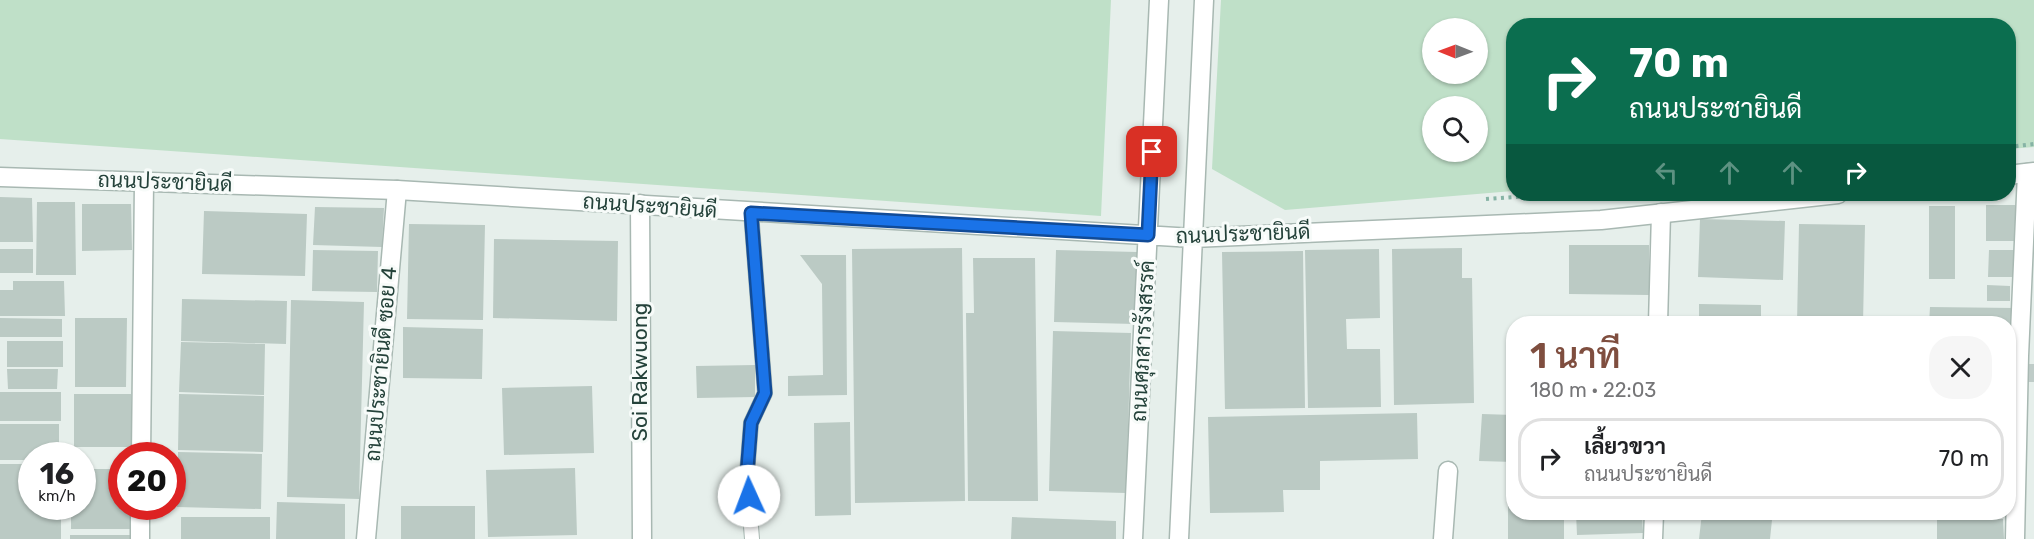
<!DOCTYPE html>
<html lang="th">
<head>
<meta charset="utf-8">
<style>
	:root { --surface:#fff; --page:#f6f6f6; --text:#202124; --muted:#757577; --line:#e0e0e0; --accent:#7f4e3f }
	body { margin:0; font-family:Rubik,Sarabun,sans-serif; background:var(--page); color:var(--text); height:100vh; display:flex; flex-direction:column; font-size:22px; white-space:nowrap }
	* { box-sizing:border-box; margin:0 }
	p { font-size:20px; color:var(--muted) }
	.icon { flex:none; width:33px; height:33px; fill:none; stroke:currentColor; stroke-width:2; stroke-linecap:round; stroke-linejoin:round }
	.map { position:relative; flex:1; overflow:hidden }
	.panel { position:absolute; left:1506px; top:316px; width:510px; height:204px; display:flex; flex-direction:column; background:var(--surface); border-radius:24px; box-shadow:0 2px 4px #0004 }
	.panel>* { flex:none }
	.top-card { position:absolute; left:1506px; top:18px; width:510px; height:183px; border-radius:24px; box-shadow:0 2px 4px #0004; background:#0b6e4f; color:#fff; overflow:hidden }
	.needle { width:39px; rotate:271deg }
	.tools { position:absolute; left:1422px; top:18px; display:grid; gap:12px }
	.tools a { display:grid; place-items:center; width:66px; height:66px; border-radius:50%; background:var(--surface); box-shadow:0 2px 4px #0004; font-size:30px }
	.speed { position:absolute; left:18px; top:442px; display:flex; gap:12px; font-size:30px; font-weight:700; text-align:center }
	.speed>* { display:grid; place-content:center; width:78px; height:78px; border-radius:50%; background:var(--surface); box-shadow:0 2px 4px #0004; line-height:1 }
	.speed small { font-size:15px; font-weight:400 }
	.speed .limit { border:9px solid #d22; background:#fff; color:#111 }
	.pin { position:absolute; display:grid; place-items:center; width:51px; height:51px; color:#fff; margin:-26px; border-radius:12px; box-shadow:0 3px 9px #0006 }
	.me { position:absolute; width:66px; margin:-33px; rotate:358deg; stroke-linejoin:round; filter:drop-shadow(0 0 4px #0008) }
	.turn { display:flex; align-items:center; gap:21px; height:126px; padding:0 24px; font-size:27px }
	.turn .icon { width:78px; height:78px; stroke-width:2.5 }
	.turn b { display:block; font-size:42px; line-height:51px }
	.lanes { display:flex; align-items:center; height:57px; padding:0 24px; background:#0003; justify-content:center; gap:30px; direction:ltr }
	.lanes .off { opacity:.35 }
	.round { display:grid; place-items:center; flex:none; width:63px; height:63px; border-radius:24px; background:var(--page) }
	.headline { display:flex; align-items:center; justify-content:space-between; height:102px; padding:0 24px }
	h1 { font-size:36px; font-weight:600; line-height:45px; color:var(--accent) }
	ul { padding:0; list-style:none }
	li { display:flex; align-items:center; gap:18px; height:81px; margin:0 12px 9px; padding:0 12px; border:3px solid var(--line); border-radius:24px }
	li div { flex:1 }
	li b { display:block; font-size:22px }
	li em { font-style:normal }
	.map>svg:first-child { display:block }
	.green { fill:#bfe0c8; fill-rule:evenodd }
	.building { fill:#bbcac4 }
	.lines { fill:none; stroke-linecap:round; stroke-linejoin:round }
	.minor-tunnel { stroke:#bfccc8; stroke-width:18; stroke-dasharray:18 9; stroke-linecap:butt }
	.service-casing { stroke:#a8b8b2; stroke-width:16 }
	.minor-casing { stroke:#a8b8b2; stroke-width:21 }
	.tertiary-casing { stroke:#a8b8b2; stroke-width:21 }
	.path { stroke:#86b3a5; stroke-width:4; stroke-dasharray:3 4.5; stroke-linecap:butt }
	.service { stroke:#fff; stroke-width:14 }
	.minor { stroke:#fff; stroke-width:18 }
	.tertiary { stroke:#fff; stroke-width:18 }
	.route-casing { stroke:#114b97; stroke-width:15 }
	.route { stroke:#1a73e8; stroke-width:10 }
	.labels { text-anchor:middle; stroke-width:6; stroke-linejoin:round; paint-order:stroke }
	.street-label { font-size:21px; fill:#24423a; stroke:#f7fbf9 }
</style>
</head>
<body>
<div class="map">
<svg width="2034" height="539" viewBox="0 0 2034 539">
	<rect width="100%" height="100%" fill="#e6efeb"/>
	<path class="green" d="M0,0H1111L1101,216L0,139Z
		M1221,0H2034V147L2009,149L2008,26H1514L1513,191L1285,210L1212,169ZM1432,28H1478V74H1432ZM1432,106H1478V152H1432Z"/>
	<path class="building" d="M0,197L32,198L33,242H0Z
		M37,202H75L76,275H36Z
		M82,204H131L132,250L82,251Z
		M1986,205H2015V241H1986Z
		M1929,206H1955V279H1929Z
		M315,207L384,208L382,247L313,245Z
		M204,211L307,214L305,276L202,274Z
		M1700,219L1785,221L1783,280L1698,277Z
		M409,224L485,225L483,320L407,319Z
		M1799,224L1865,225L1863,324H1797Z
		M494,239L618,241L617,321L493,318Z
		M1569,245H1649V295L1569,294Z
		M962,248L965,501L855,503L852,249Z
		M1462,248V278H1472L1474,403L1394,405L1392,249Z
		M0,249H33V273H0Z
		M1379,249L1380,318L1346,319L1347,349H1380L1381,407L1308,408L1305,250Z
		M313,250L378,251L377,292L312,291Z
		M1056,250L1137,252L1135,324L1054,322Z
		M1989,250H2018L2017,277H1988Z
		M1303,251L1305,408L1225,409L1222,252Z
		M800,255H846L847,395L788,396V376L823,375L822,284Z
		M973,258H1035L1038,501H968L966,313H974Z
		M13,281H64L65,316H0V290H13Z
		M1987,285L2010,286V301H1987Z
		M182,299L287,301L286,344L181,341Z
		M291,300L364,302L359,499L287,497Z
		M1699,304L1761,305V324H1699Z
		M1930,307L2015,308L2014,364H2008V324H1929Z
		M0,318L62,319V337H0Z
		M75,318H127L126,387H75Z
		M403,327L483,329L482,379L403,378Z
		M1053,331L1131,333L1126,493L1049,491Z
		M7,341H63V367H7Z
		M181,342L265,344L264,395L179,392Z
		M755,365V397L697,398L696,366Z
		M7,369H58L57,389H8Z
		M592,386L594,453L504,455L502,388Z
		M0,392H61V421H0Z
		M74,394H131V447H74Z
		M179,394L264,396L263,452L178,450Z
		M1417,413L1418,459L1320,461V490H1283L1284,512L1210,513L1208,417Z
		M1482,414L1514,415V462L1479,461Z
		M850,422L851,515L815,516L814,423Z
		M0,424H59V456H32V460H0Z
		M178,452L262,454L261,509L177,507Z
		M0,464H32V507H61V539H0Z
		M575,468L577,535L488,537L486,470Z
		M82,469H122V507H130V529H71V507H82Z
		M1508,484H1514V513H1564V539H1508Z
		M277,502L345,504V539H276Z
		M401,506H475V539H401Z
		M1576,513H1642L1643,533L1577,535Z
		M1702,513L1772,520L1770,539H1699Z
		M181,517H270V539H181Z
		M1012,517L1116,521V539H1011Z
		M2003,519L2004,539H1937V520Z
		M70,535H134V539H70Z"/>
	<g class="lines">
		<path class="minor-tunnel" d="M2019,373H2034"/>
		<defs>
			<path id="service" d="M751,212L765,393L751,423L747,474L752,539"/>
			<path id="minor" d="M640,204L642,539
				M1658,324L1661,213
				M141,456L144,182
				M140,539V507
				M366,539L397,190
				M1443,539L1448,471
				M1653,539L1654,513
				M2015,539L2019,356L2027,173"/>
			<path id="tertiary" d="M2008,175L2034,172
				M0,177L397,190L1193,238L1601,220L1838,194
				M1133,539L1159,0
				M1179,539L1204,0"/>
		</defs>
		<use href="#service" class="service-casing"/>
		<use href="#minor" class="minor-casing"/>
		<use href="#tertiary" class="tertiary-casing"/>
		<path class="path" d="M2008,147L2034,144
			M1486,199L1557,194"/>
		<use href="#service" class="service"/>
		<use href="#minor" class="minor"/>
		<use href="#tertiary" class="tertiary"/>
	</g>
	<g class="lines">
		<defs>
			<path id="route" d="M749,496L747,474L751,423L765,393L751,213L1148,235L1152,152"/>
		</defs>
		<use href="#route" class="route-casing"/>
		<use href="#route" class="route"/>
	</g>
	<g class="labels">
		<g class="street-label">
			<text transform="translate(165 182) rotate(2)" y="7">ถนนประชายินดี</text>
			<text transform="translate(650 206) rotate(4)" y="7">ถนนประชายินดี</text>
			<text transform="translate(1243 234) rotate(-2)" y="7">ถนนประชายินดี</text>
			<text transform="translate(1143 341) rotate(-87)" y="7">ถนนศุภสารรังสรรค์</text>
			<text transform="translate(381 364) rotate(-85)" y="7">ถนนประชายินดี ซอย 4</text>
			<text transform="translate(640 372) rotate(-90)" y="7">Soi Rakwuong</text>
		</g>
	</g>
</svg>
<div class="tools">
<a><svg class="needle" viewBox="-14 -14 28 28"><path d="M0-13l5 13h-10z" fill="#e53935"/><path d="M0 13l5-13h-10z" fill="#757577"/></svg></a>
<a><svg class="icon" aria-label="search" viewBox="0 0 24 24"><circle cx="10" cy="10" r="6"/><path d="M15 15l6 6"/></svg></a>
</div>
<div class="speed"><div>16<small>km/h</small></div><div class="limit">20</div></div>
<div class="pin" style="left:1152px;top:152px;background:#d93025"><svg class="icon" aria-label="arrive" viewBox="0 0 24 24"><path d="M6 21V4h12l-3 4 3 4H6"/></svg></div>
<svg class="me" style="left:749px;top:496px" viewBox="-20 -20 40 40"><circle r="19" fill="#fff"/><path d="M0-13L10 11 0 6-10 11z" fill="#1a73e8"/></svg>
<div class="top-card">
<div class="turn"><svg class="icon" aria-label="right" viewBox="0 0 24 24"><path d="M7 20v-9h11M14 6l5 5-5 5"/></svg><div><b>70 m</b>ถนนประชายินดี</div></div>
<div class="lanes"><svg class="icon off" aria-label="left" viewBox="0 0 24 24"><path d="M17 20v-9H6M10 6l-5 5 5 5"/></svg><svg class="icon off" aria-label="ahead" viewBox="0 0 24 24"><path d="M12 20V5M6 11l6-6 6 6"/></svg><svg class="icon off" aria-label="ahead" viewBox="0 0 24 24"><path d="M12 20V5M6 11l6-6 6 6"/></svg><svg class="icon" aria-label="right" viewBox="0 0 24 24"><path d="M7 20v-9h11M14 6l5 5-5 5"/></svg></div>
</div>
<section class="panel">
<div class="headline"><div><h1>1 นาที</h1><p>180 m · 22:03</p></div><a class="round"><svg class="icon" aria-label="close" viewBox="0 0 24 24"><path d="M6 6l12 12M18 6L6 18"/></svg></a></div>
<ul>
<li><svg class="icon" aria-label="right" viewBox="0 0 24 24"><path d="M7 20v-9h11M14 6l5 5-5 5"/></svg><div><b>เลี้ยวขวา</b><p>ถนนประชายินดี</p></div><em>70 m</em></li>
</ul>
</section>
</div>
</body>
</html>
